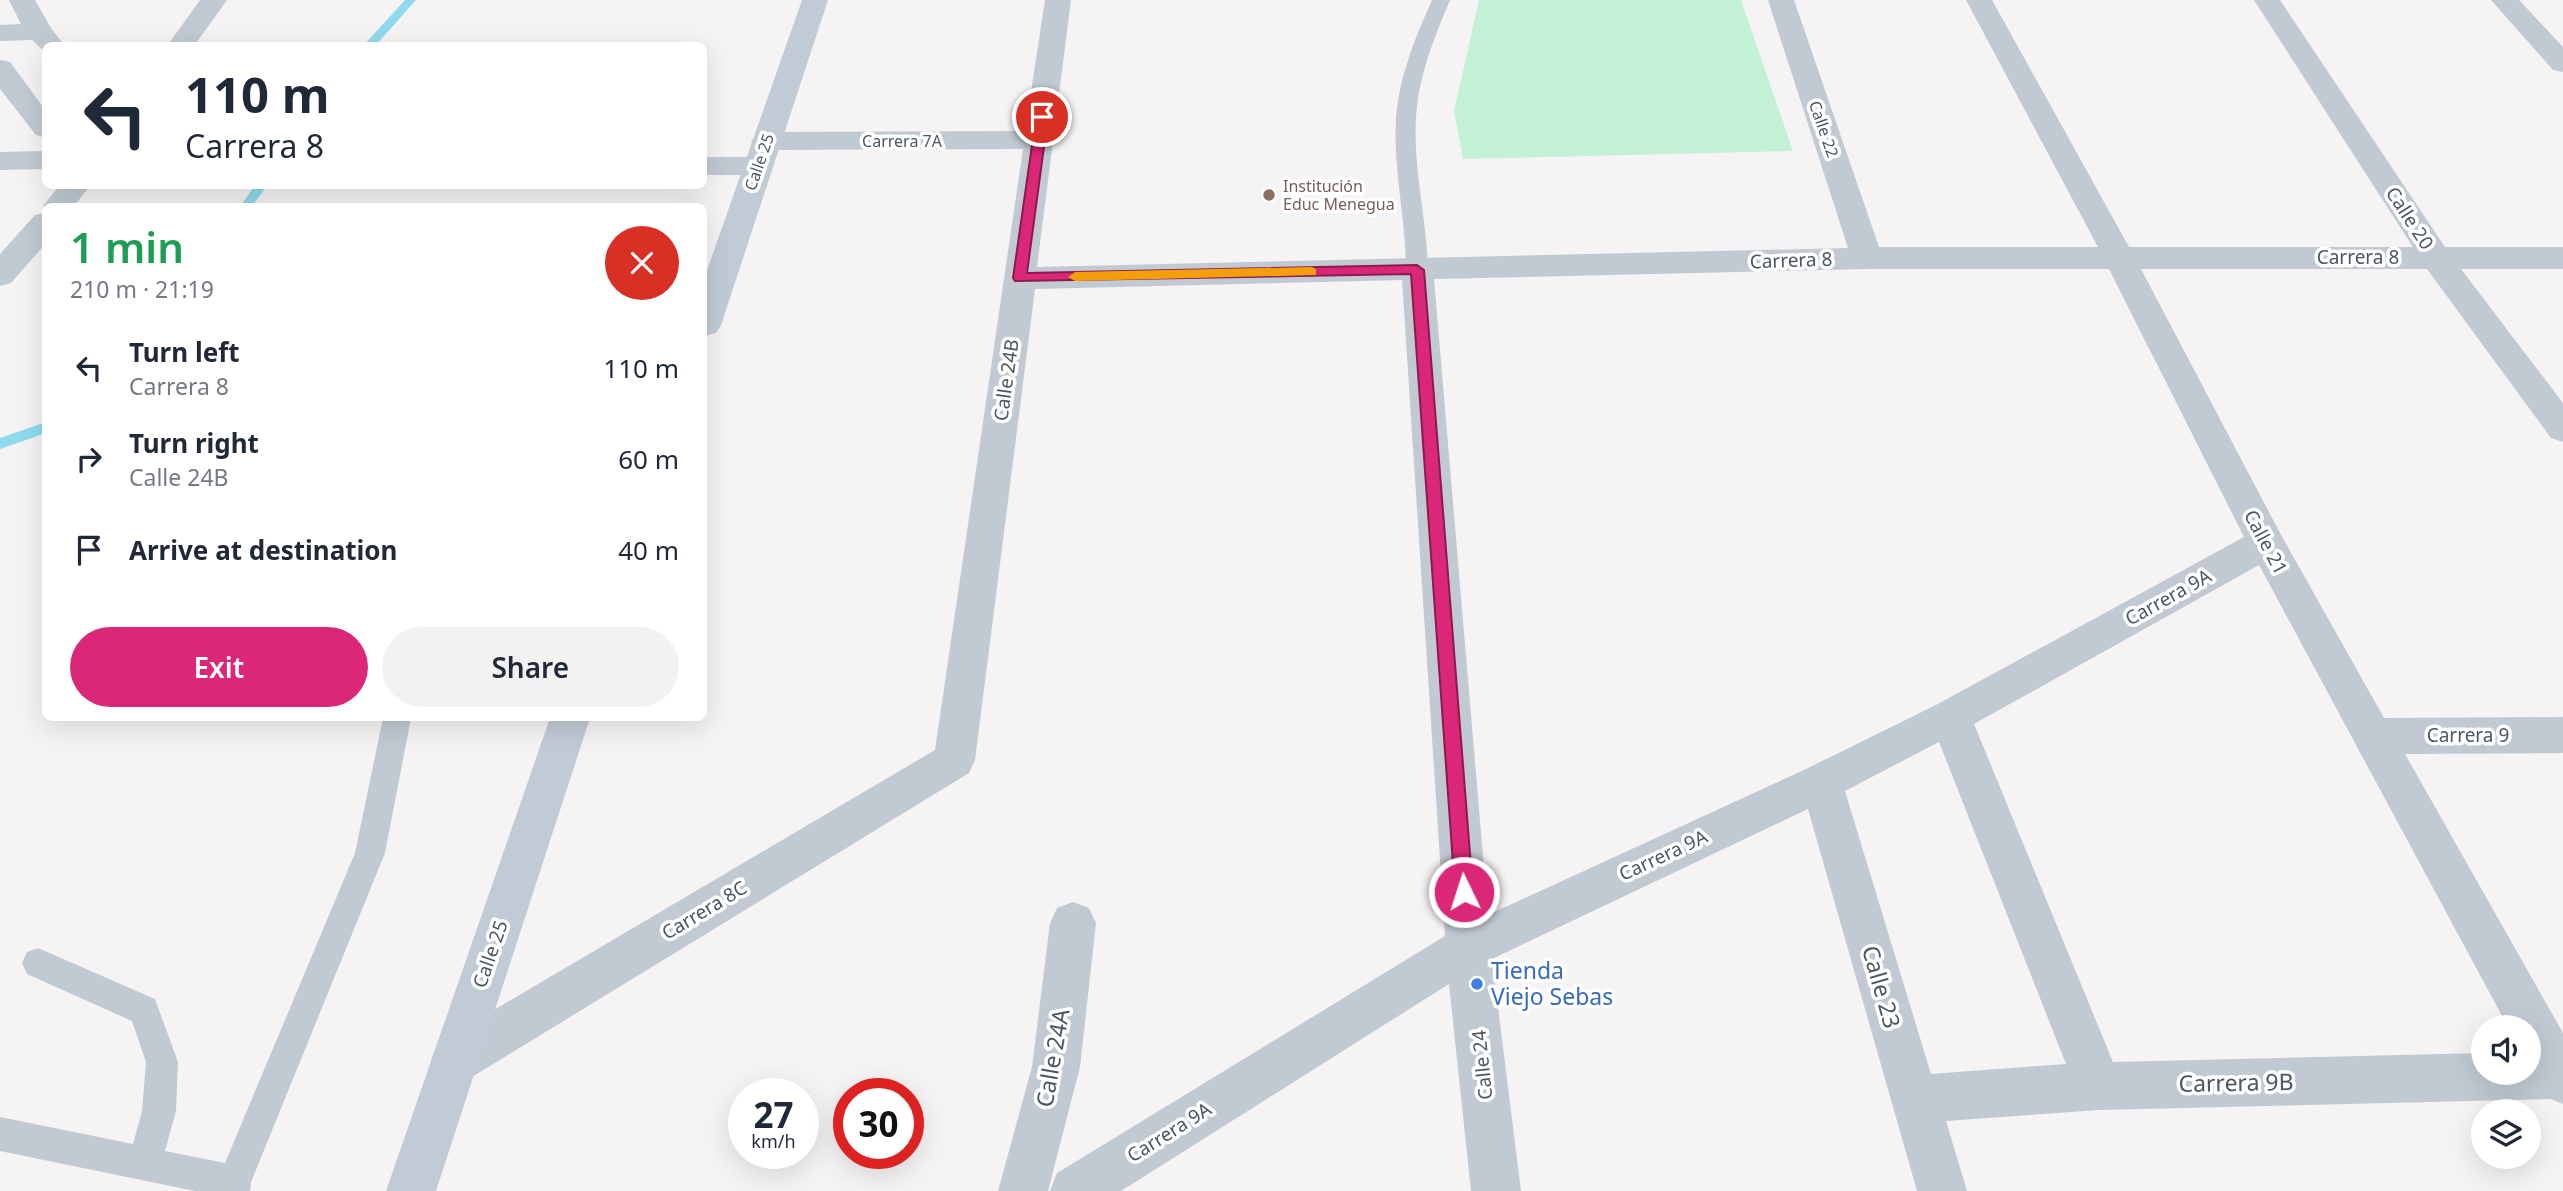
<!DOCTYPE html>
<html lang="en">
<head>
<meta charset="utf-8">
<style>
	:root { --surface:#fff; --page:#f2f2f3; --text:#1f2937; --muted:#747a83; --accent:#db2777 }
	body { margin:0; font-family:"Noto Sans",sans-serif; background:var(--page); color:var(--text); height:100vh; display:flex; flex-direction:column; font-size:26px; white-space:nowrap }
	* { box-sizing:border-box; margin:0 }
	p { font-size:23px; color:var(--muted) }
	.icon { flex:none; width:38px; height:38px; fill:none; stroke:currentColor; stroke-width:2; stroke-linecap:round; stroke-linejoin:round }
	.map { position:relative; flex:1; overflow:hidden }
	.details { position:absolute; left:42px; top:203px; width:665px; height:518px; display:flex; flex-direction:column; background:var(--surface); border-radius:10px; box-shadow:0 7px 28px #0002 }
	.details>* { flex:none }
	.guide { position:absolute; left:42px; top:42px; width:665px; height:147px; border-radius:10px; box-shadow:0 7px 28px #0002; background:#fff; color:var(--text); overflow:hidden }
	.fabs { position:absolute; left:2471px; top:1015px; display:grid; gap:14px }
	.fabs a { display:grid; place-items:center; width:70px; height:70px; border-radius:50%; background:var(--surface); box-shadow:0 7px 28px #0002; font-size:35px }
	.speed { position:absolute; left:728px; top:1078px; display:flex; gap:14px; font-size:35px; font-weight:700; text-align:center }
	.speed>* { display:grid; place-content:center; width:91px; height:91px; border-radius:50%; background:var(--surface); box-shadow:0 7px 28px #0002; line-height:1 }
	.speed small { font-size:18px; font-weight:400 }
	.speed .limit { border:10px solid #d22; background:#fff; color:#111 }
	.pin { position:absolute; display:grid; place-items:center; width:60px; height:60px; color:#fff; margin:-30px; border:4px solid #fff; border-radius:50%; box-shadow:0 2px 7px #0007 }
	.me { position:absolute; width:77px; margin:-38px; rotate:356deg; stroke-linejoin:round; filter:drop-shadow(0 0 5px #0008) }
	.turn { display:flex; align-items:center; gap:24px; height:147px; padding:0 28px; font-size:32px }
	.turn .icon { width:91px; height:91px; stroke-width:2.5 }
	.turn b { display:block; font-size:49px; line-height:60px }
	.round { display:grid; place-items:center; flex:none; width:74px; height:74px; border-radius:37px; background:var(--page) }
	.overview { display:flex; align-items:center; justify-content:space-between; height:119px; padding:0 28px }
	h1 { font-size:42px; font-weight:600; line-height:52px; color:#1e9e55 }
	.button { display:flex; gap:14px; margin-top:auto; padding:14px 28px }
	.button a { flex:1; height:80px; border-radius:42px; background:var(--accent); color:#fff; font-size:28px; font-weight:600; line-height:80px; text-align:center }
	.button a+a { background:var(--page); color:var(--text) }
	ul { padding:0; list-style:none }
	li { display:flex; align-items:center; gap:21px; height:91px; padding:0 28px }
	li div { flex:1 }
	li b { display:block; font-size:26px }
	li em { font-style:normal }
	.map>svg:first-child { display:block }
	.green { fill:#c3f1d5 }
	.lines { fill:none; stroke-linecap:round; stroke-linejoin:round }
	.stream { fill:#90daee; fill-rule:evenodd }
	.lane { fill:#c1cad2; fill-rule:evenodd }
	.street { fill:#c1cad2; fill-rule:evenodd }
	.secondary { fill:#c1cbd6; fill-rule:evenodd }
	.route { fill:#db2777; stroke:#8e194d; stroke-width:2 }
	.slow { fill:#f59e0b }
	.education-dot { fill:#8d6e63; stroke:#fff; stroke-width:2.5 }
	.shop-dot { fill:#3f7fe0; stroke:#fff; stroke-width:2.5 }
	.labels { text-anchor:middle; stroke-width:7; stroke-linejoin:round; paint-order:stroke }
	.far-street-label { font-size:16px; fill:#4a5661; stroke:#fff }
	.far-education-label { font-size:16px; fill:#785e54; stroke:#fff; text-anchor:start }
	.street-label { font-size:19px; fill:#4a5661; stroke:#fff }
	.near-shop-label { font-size:23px; fill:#366cbe; stroke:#fff; text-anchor:start }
	.near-street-label { font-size:23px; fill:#4a5661; stroke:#fff }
</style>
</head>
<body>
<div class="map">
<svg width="2563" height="1191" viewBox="0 0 2563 1191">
	<rect width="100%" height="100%" fill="#f5f3f3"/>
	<path class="green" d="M1479,0H1741L1793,151L1463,159L1454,111Z"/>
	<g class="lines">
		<path class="stream" d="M405,0H416L375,46H363Z
			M255,186H267L252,206H240Z
			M46,422V433L0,449V438Z"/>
		<path class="lane" d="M1432,0H1450C1434,38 1418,77 1416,119C1413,169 1427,220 1428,270L1425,275L1417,277L1409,275L1406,270C1406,220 1393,169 1396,119C1399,77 1415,38 1432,0Z
			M383,718H411L385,853L251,1182L250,1191H195L0,1151V1117L133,1144L142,1111L146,1062L132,1021L27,974L22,963L27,952L38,948L155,999L178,1062L176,1111L165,1151L225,1163L355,853Z"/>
		<path class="street" d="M9,0H35L51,28L65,46H46V53L32,40L0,41V25L21,24Z
			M200,0H227L194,46H167Z
			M1045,0H1071L1037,267L1848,248L1768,0H1794L1879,247H2098L1966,0H1992L2129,247H2413L2254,0H2280L2445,247H2563V269H2461L2563,403V442L2551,438L2427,269H2141L2280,533L2384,718L2563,717V753L2405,754L2563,1033V1104L2551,1099L2099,1110L1946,1121L1967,1191H1917L1808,809L1492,959L1521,1191H1471L1449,984L1121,1191H1050L1057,1173L1445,936L1402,280L1035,289L975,760L969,773L472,1077L455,1084L438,1077L431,1060L438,1043L935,750L1023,149L766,150L756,147L751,141L756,135L766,132L1025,131ZM1867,269H2109L2244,537L1936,705L1806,769L1488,915L1434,279ZM2259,565L2508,1027H2529V1073H2483V1053L2113,1062L1974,724ZM1939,742L2066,1064L1931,1074L1845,791Z
			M2491,0H2519L2563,47V72L2553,70Z
			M0,60L10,62L46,111V138L36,135L0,89Z
			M46,151V169L0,170V152Z
			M704,157H757L768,159L772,166L768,173L757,175H704Z
			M59,186H90L74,206H46V210L43,206Z
			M46,212V243L11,283L0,286V254L35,215Z
			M1073,902L1089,908L1096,923L1080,1067L1048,1191H998L1032,1067L1050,923L1057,908Z"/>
		<path class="secondary" d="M802,0H828L721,325L716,333L704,336V279Z
			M550,718H590L436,1191H386Z"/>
	</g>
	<path class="route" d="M1042,113L1048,117L1027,273L1417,265L1424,270L1473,892L1471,898L1464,901L1458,898L1455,892L1411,274L1015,281L1013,278L1036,117Z"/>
	<path class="slow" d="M1312,267L1316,269V275L1075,281L1068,277L1075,272Z"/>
	<circle class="education-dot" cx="1269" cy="195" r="7"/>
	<circle class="shop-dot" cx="1477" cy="984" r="7"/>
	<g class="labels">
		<g class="far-street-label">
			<text transform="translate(1824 129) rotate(71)" y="6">Calle 22</text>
			<text x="902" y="147">Carrera 7A</text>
			<text transform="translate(759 162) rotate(-71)" y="6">Calle 25</text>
		</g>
		<g class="far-education-label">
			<text x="1283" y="192">Institución<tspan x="1283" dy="18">Educ Menegua</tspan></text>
		</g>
		<g class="street-label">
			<text transform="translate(2410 218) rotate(57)" y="7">Calle 20</text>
			<text x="2358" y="264">Carrera 8</text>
			<text transform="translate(1791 260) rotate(-2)" y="7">Carrera 8</text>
			<text transform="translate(1006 380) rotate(-82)" y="7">Calle 24B</text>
			<text transform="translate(2266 542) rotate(62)" y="7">Calle 21</text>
			<text transform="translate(2168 597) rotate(-29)" y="7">Carrera 9A</text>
			<text x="2468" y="742">Carrera 9</text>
			<text transform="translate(1663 855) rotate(-25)" y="7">Carrera 9A</text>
			<text transform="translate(704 910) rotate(-31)" y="7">Carrera 8C</text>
			<text transform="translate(490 954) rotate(-71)" y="7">Calle 25</text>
			<text transform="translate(1482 1065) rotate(-96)" y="7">Calle 24</text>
			<text transform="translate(1169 1132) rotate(-32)" y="7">Carrera 9A</text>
		</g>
		<g class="near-shop-label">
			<text x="1491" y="979">Tienda<tspan x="1491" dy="26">Viejo Sebas</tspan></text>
		</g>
		<g class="near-street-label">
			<text transform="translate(1881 987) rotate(74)" y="8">Calle 23</text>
			<text transform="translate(1053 1058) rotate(-80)" y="8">Calle 24A</text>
			<text transform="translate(2236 1083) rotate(-1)" y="8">Carrera 9B</text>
		</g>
	</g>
</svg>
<div class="fabs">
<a><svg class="icon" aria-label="sound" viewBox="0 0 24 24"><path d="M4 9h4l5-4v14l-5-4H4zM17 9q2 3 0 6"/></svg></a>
<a><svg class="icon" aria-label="layers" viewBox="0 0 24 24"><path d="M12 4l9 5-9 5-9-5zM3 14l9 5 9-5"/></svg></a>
</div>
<div class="speed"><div>27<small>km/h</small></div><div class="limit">30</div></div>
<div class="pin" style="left:1042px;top:117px;background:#d93025"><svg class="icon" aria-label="arrive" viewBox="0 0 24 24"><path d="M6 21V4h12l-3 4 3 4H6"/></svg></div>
<svg class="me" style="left:1464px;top:892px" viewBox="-20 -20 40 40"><circle r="17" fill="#db2777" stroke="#fff" stroke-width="3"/><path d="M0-11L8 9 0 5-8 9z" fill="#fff"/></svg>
<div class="guide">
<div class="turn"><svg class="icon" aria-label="left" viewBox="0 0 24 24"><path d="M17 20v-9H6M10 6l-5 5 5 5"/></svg><div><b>110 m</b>Carrera 8</div></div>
</div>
<section class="details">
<div class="overview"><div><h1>1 min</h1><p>210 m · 21:19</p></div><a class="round" style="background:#d93025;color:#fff"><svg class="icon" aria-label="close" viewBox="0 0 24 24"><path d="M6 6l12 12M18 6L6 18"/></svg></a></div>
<ul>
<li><svg class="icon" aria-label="left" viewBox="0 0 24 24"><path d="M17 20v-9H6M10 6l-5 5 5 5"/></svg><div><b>Turn left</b><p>Carrera 8</p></div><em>110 m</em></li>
<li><svg class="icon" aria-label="right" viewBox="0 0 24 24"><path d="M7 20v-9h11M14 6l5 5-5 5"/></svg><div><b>Turn right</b><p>Calle 24B</p></div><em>60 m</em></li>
<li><svg class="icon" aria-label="arrive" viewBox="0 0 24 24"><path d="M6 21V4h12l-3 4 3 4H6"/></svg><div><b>Arrive at destination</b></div><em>40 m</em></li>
</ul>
<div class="button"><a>Exit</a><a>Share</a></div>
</section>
</div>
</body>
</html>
